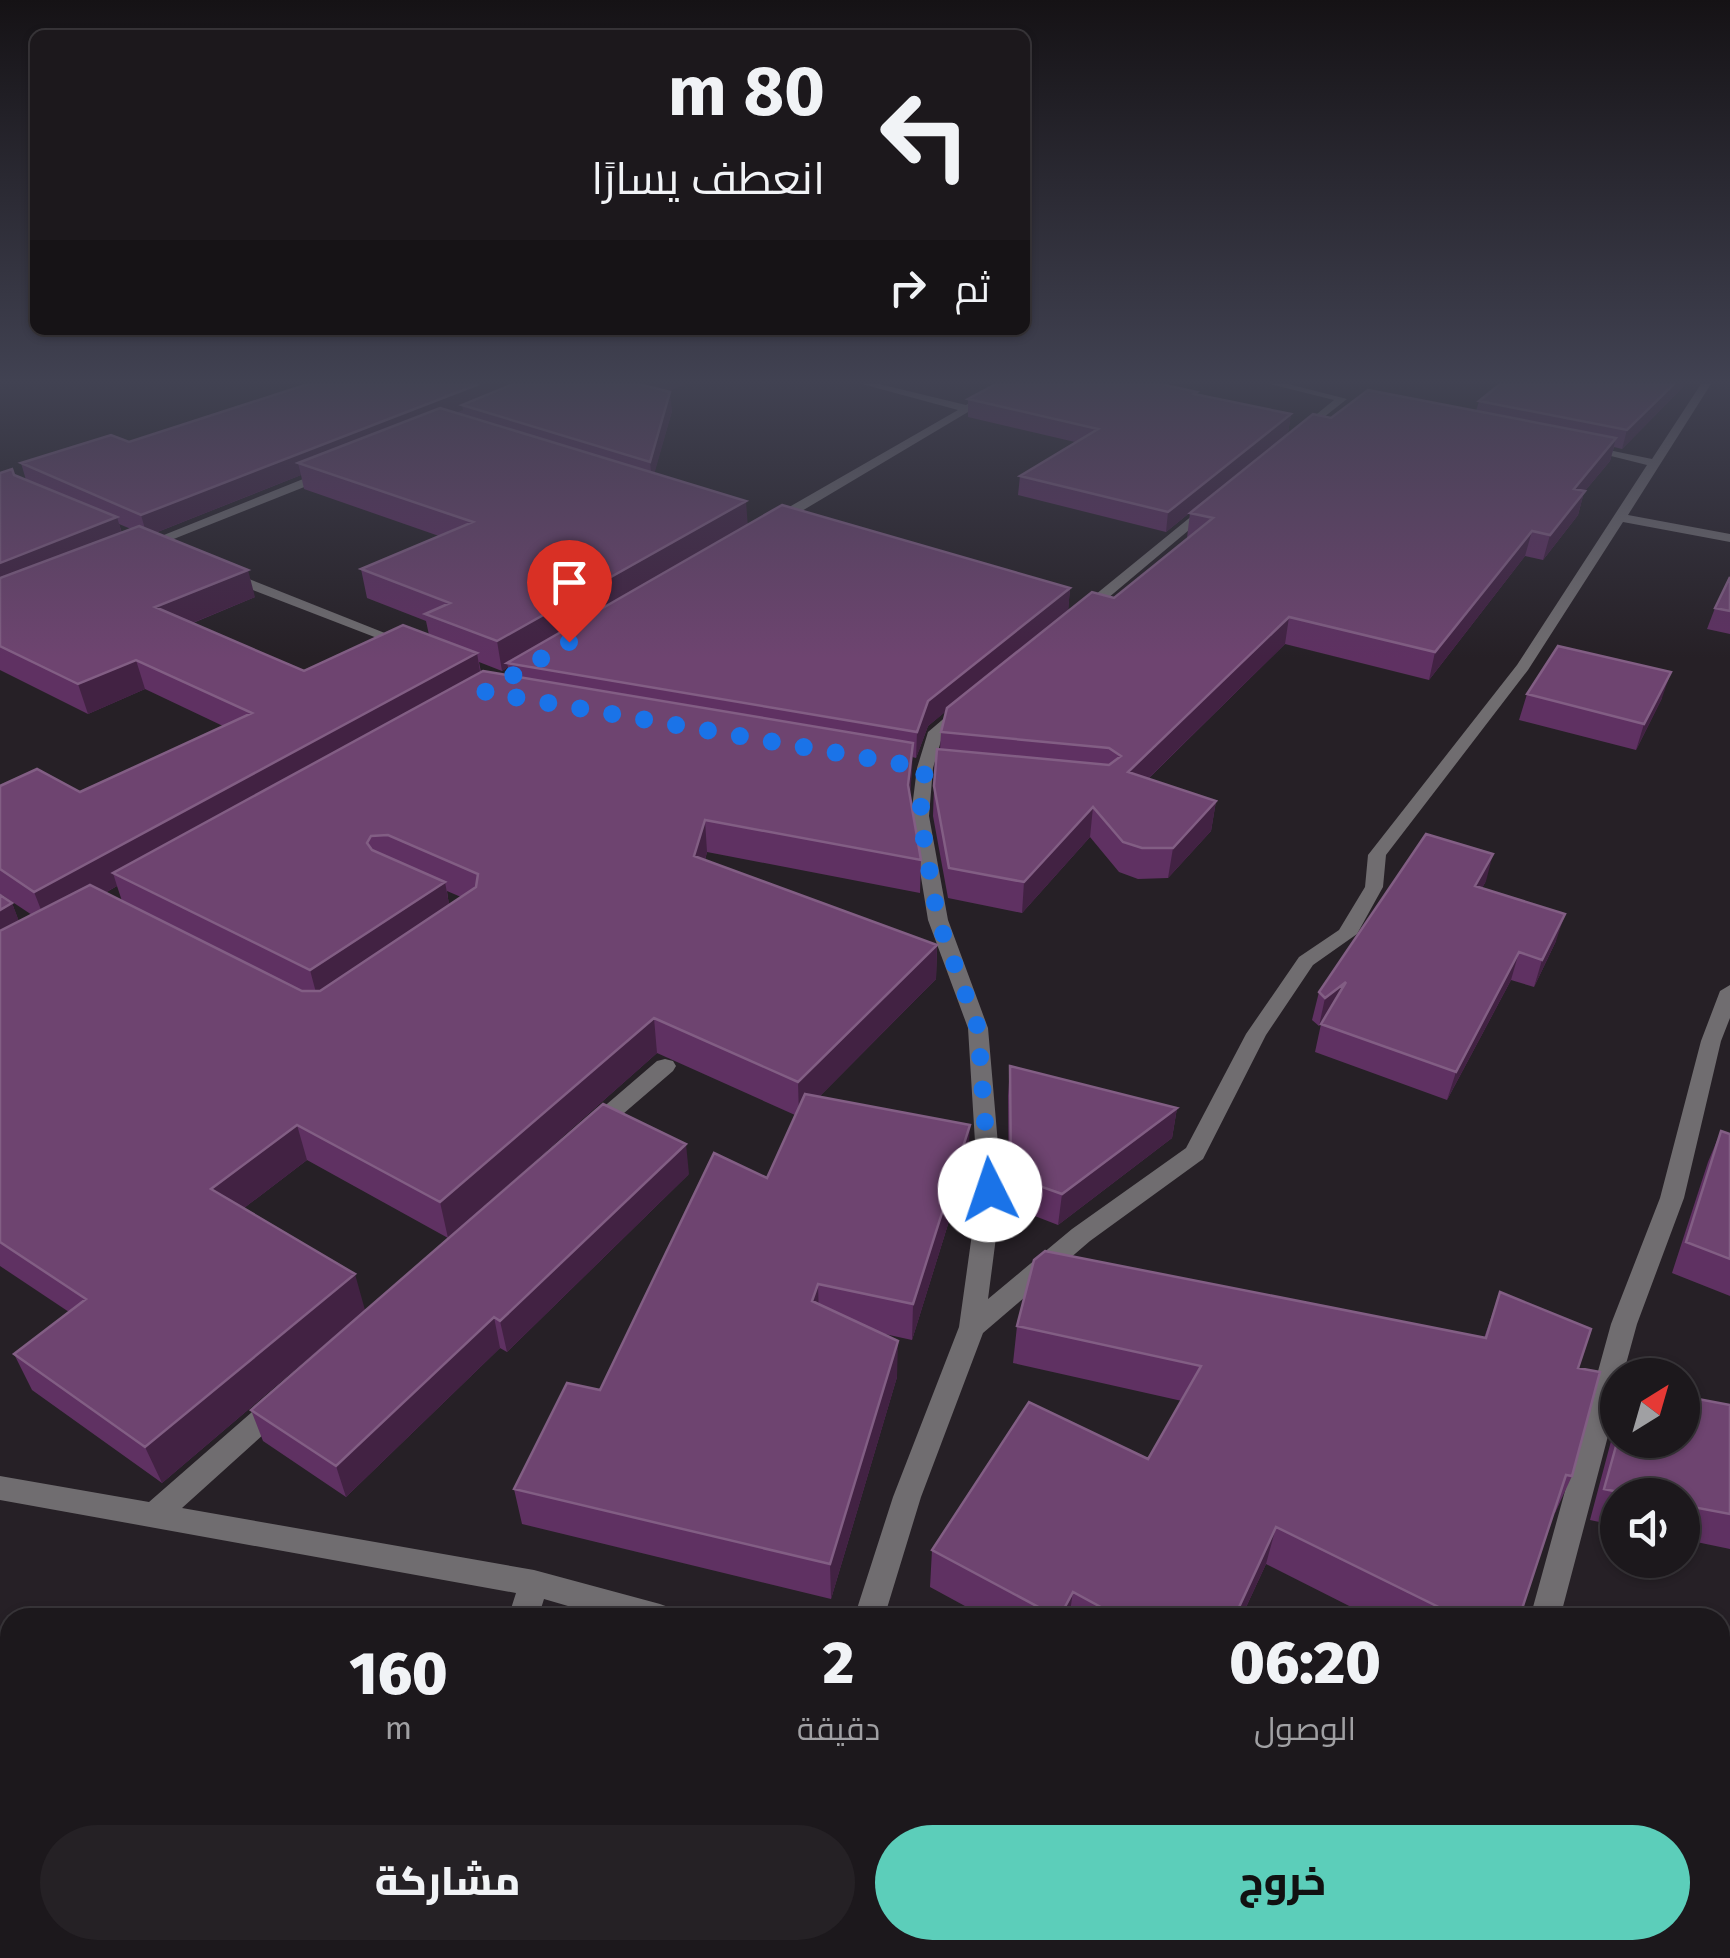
<!DOCTYPE html>
<html lang="ar">
<head>
<meta charset="utf-8">
<style>
	:root { --surface:#1c181c; --page:#252125; --text:#f1f3f6; --muted:#a0a0a3; --line:#3a373b; --accent:#5cceba }
	body { margin:0; font-family:"Fira Sans",Cairo,sans-serif; background:var(--page); color:var(--text); direction:rtl; height:100vh; display:flex; flex-direction:column; font-size:38px; white-space:nowrap }
	* { box-sizing:border-box; margin:0 }
	p { font-size:32px; color:var(--muted) }
	.icon { flex:none; width:55px; height:55px; fill:none; stroke:currentColor; stroke-width:2; stroke-linecap:round; stroke-linejoin:round }
	.map { position:relative; flex:1; overflow:hidden; direction:ltr }
	.drawer { position:absolute; left:0px; top:1608px; width:1730px; height:352px; display:flex; flex-direction:column; background:var(--surface); border-radius:30px 30px 0 0; box-shadow:0 2px 8px #0004,0 0 0 2px var(--line); direction:rtl }
	.drawer>* { flex:none }
	.top-card { position:absolute; left:30px; top:30px; width:1000px; height:305px; border-radius:15px; box-shadow:0 2px 8px #0004,0 0 0 2px var(--line); direction:rtl; background:#1c181c; color:var(--text); overflow:hidden }
	.needle { width:65px; rotate:37deg }
	.tools { position:absolute; left:1600px; top:1358px; display:grid; gap:20px }
	.tools a { display:grid; place-items:center; width:100px; height:100px; border-radius:50%; background:var(--surface); box-shadow:0 2px 8px #0004,0 0 0 2px var(--line); font-size:50px }
	.pin { position:absolute; display:grid; place-items:center; width:85px; height:85px; color:#fff; margin:-102px -42px; border-radius:50% 50% 50% 0; rotate:-45deg; box-shadow:0 0 10px #0007 }
	.pin .icon { rotate:45deg }
	.me { position:absolute; width:110px; margin:-55px; rotate:356deg; stroke-linejoin:round; filter:drop-shadow(0 0 8px #0008) }
	.turn { display:flex; align-items:center; gap:35px; height:210px; padding:0 40px; font-size:45px }
	.turn .icon { width:130px; height:130px; stroke-width:2.5 }
	.turn b { display:block; font-size:70px; line-height:85px }
	.then { display:flex; align-items:center; height:95px; padding:0 40px; background:#0003; gap:20px; font-size:38px }
	.eta { display:flex; justify-content:space-evenly; align-items:center; height:170px; text-align:center }
	.eta b { font-size:60px; font-weight:800; line-height:70px }
	.cta { display:flex; gap:20px; margin-top:auto; padding:20px 40px }
	.cta a { flex:1; height:115px; border-radius:60px; background:var(--accent); color:#111; font-size:40px; font-weight:800; line-height:115px; text-align:center }
	.cta a+a { background:var(--page); color:var(--text) }
	.map>svg:first-child { display:block }
	.green { fill:#543655 }
	.lines { fill:none; stroke-linecap:round; stroke-linejoin:round }
	.street { fill:#706d70; fill-rule:evenodd }
	.wall { fill:#5f3162; fill-rule:evenodd }
	.shaded-wall { fill:#422243 }
	.building { fill:#6e4470; stroke:#825e84; stroke-width:2.5 }
	.route { stroke:#1a73e8; stroke-width:18; stroke-dasharray:0 32.4 }
</style>
</head>
<body>
<div class="map">
<svg width="1730" height="1958" viewBox="0 0 1730 1958">
	<rect width="100%" height="100%" fill="#262026"/>
	<path class="green" d="M502,1950H1321L1322,1958H499Z"/>
	<g class="lines">
		<path class="street" d="M862,384H879L966,405L1003,384H1015L780,524H770V518L958,410Z
			M1270,384H1288L1347,399L1300,436L1296,435V431L1334,400Z
			M1701,384H1711L1628,515L1730,534V542L1623,522L1528,670L1386,855L1383,887L1357,934L1313,965L1266,1035L1203,1159L1090,1241L983,1333L921,1497L884,1618H854L893,1497L959,1327L978,1191L968,1028L928,920L911,816L917,768L928,732L955,709H967L969,712L943,734L933,768L929,816L948,920L988,1028L1002,1191L988,1299L1072,1229L1186,1148L1246,1034L1299,957L1339,930L1365,887L1368,855L1517,665L1647,465L1583,449L1589,446L1652,459Z
			M328,469L334,473L332,476L146,550L134,547Z
			M1204,506L1214,509L1089,614H1079V608Z
			M224,573H234L415,645L408,649L403,648L224,579Z
			M1730,985V1018L1721,1041L1684,1198L1637,1324L1623,1375H1618V1398L1560,1618H1530L1611,1324L1660,1198L1701,1041L1720,991Z
			M665,1059L673,1061L676,1066L673,1071L602,1132H586L583,1127L586,1122L657,1061Z
			M276,1396L285,1399L289,1407L285,1415L182,1508L534,1570L660,1604L671,1608L675,1618H609L544,1599L538,1618H508L516,1593L0,1500V1476L149,1502L267,1399Z
			M1720,1841L1730,1843V1877L1720,1875Z
			M403,1950H439L437,1958H401Z
			M1370,1950H1406L1407,1958H1371Z"/>
	</g>
	<path class="wall" d="M308,384H686L668,391L672,411L654,473L748,524L1070,588L1068,611L1114,598L1189,538H1187L1190,513L1331,418L1476,411L1479,401L1500,384H1686L1622,449L1614,447L1610,461L1584,492L1578,515L1543,560L1525,556L1429,680L1285,644L1148,779L1216,801L1211,831L1168,878L1138,879L1119,872L1090,837L1022,913L948,898L933,816L934,786L940,749L941,732L946,711L928,726L916,758L912,757L910,795L921,860L920,893L707,852L705,860L937,945L936,979L819,1097L968,1160L912,1340L880,1333L897,1377L831,1599L522,1524L514,1489L600,1390L767,1178L795,1115L657,1053L448,1238L307,1160L244,1208L365,1310L162,1483L32,1390L14,1354L69,1312L0,1266V786L80,792L223,726L145,689L88,714L0,670V473L14,475L26,480L21,463L129,442ZM301,475L304,489L439,536L361,569L367,598L426,621L429,635L304,671L193,623L255,597L155,533ZM119,524L131,529L122,533ZM479,662L502,671L508,667L509,676L481,672ZM117,886L122,901L105,893ZM447,891L461,897L449,905ZM1,895H2L32,915L19,922L12,903Z
		M1197,394L1291,414L1288,433L1166,532L1018,495L1020,476L1075,442L968,417V399Z
		M1730,577V634L1707,629L1715,608Z
		M1527,694L1662,698L1636,750L1519,720Z
		M1486,881L1482,888L1556,941L1534,987L1511,980L1447,1100L1315,1052L1321,1024L1319,1026L1312,1020L1319,992Z
		M1010,1066L1177,1108L1172,1138L1058,1225L1009,1206L1008,1096Z
		M1721,1131L1730,1134V1296L1672,1273L1708,1162Z
		M689,1174L507,1352L500,1348L346,1497L263,1441L251,1410Z
		M1500,1292L1578,1368L1572,1476L1555,1513H1554L1519,1618H1373L1266,1564L1241,1618H987L930,1587L932,1550L1148,1459L1182,1401L1013,1363L1017,1326L1484,1338Z
		M1730,1405V1549L1682,1539V1495H1618V1526L1590,1520L1618,1415V1440Z
		M10,1739V1950H339L336,1958H33L0,1949V1754Z"/>
	<path class="shaded-wall" d="M479,384H529L462,405L463,410L315,469L298,463L301,475L147,536L141,515Z
		M639,384H686L640,403Z
		M1674,384H1686L1622,449L1627,430Z
		M670,392L672,411L652,482L650,462Z
		M1291,414L1288,433L1166,532L1168,512Z
		M1616,438L1610,461L1584,492L1578,515L1543,560L1550,535L1574,489Z
		M746,501L748,528L507,663L508,667L502,671L497,641Z
		M117,517L125,544L0,594V563Z
		M1532,531L1525,556L1429,680L1435,652Z
		M248,570L255,597L163,635L155,607Z
		M1070,588L1068,612L928,726L916,758L917,732L928,701Z
		M1289,617L1285,644L1124,802L1128,772Z
		M477,653L482,683L113,873L117,886L47,925L34,892Z
		M136,660L145,689L88,714L78,684Z
		M1671,672L1662,698L1636,750L1644,724Z
		M913,743L912,774L907,817L908,785Z
		M1216,801L1211,831L1168,878L1173,848Z
		M1093,807L1090,837L1022,913L1024,882Z
		M705,820L707,852L697,888L694,856Z
		M1493,854L1486,881L1468,913L1475,886Z
		M445,882L451,915L319,1004L310,970Z
		M12,903L25,937L0,951V910Z
		M1565,914L1556,941L1534,987L1542,960Z
		M937,945L936,979L799,1117L798,1082Z
		M1519,952L1511,980L1447,1100L1456,1072Z
		M1346,982L1339,1010L1319,1026L1325,998Z
		M654,1018L657,1053L448,1238L440,1202Z
		M1177,1108L1172,1138L1058,1225L1062,1194Z
		M297,1125L307,1160L223,1224L211,1189Z
		M970,1125L968,1160L912,1340L913,1304Z
		M686,1144L689,1174L507,1352L500,1321Z
		M355,1274L365,1310L162,1483L145,1447Z
		M818,1284L819,1319L812,1301Z
		M494,1317L500,1348L346,1497L336,1466Z
		M898,1341L897,1377L831,1599L830,1564Z
		M1276,1527L1266,1564L1241,1618H1234Z
		M1073,1592L1069,1618H1059Z
		M314,1950H339L336,1958H311Z"/>
	<path class="building" d="M308,384H479L141,515L21,463L111,435L129,442Z
		M513,384H639L670,392L650,462L462,405Z
		M996,384H1161L1197,392L1194,394L1291,414L1168,512L1020,476L1098,429L968,399Z
		M1500,384H1674L1627,430L1479,401Z
		M1368,390L1616,438L1574,489L1585,491L1550,535L1532,531L1435,652L1289,617L1128,772L1216,801L1173,848H1142L1123,842L1093,807L1024,882L949,868L934,786L937,749L1109,765L1121,756L1109,748L941,732L947,708L1092,592L1114,598L1213,518L1190,513L1313,414L1331,418Z
		M440,408L746,501L497,641L425,614L450,603L361,569L473,522L298,463Z
		M12,469L14,475L117,517L0,563V473Z
		M782,505L1070,588L928,701L917,732L507,663Z
		M139,526L248,570L155,607L304,671L403,625L477,653L34,892L0,869V786L37,769L80,792L252,713L136,660L78,684L0,646V578Z
		M1730,577V611L1715,608Z
		M1558,646L1671,672L1644,724L1527,694Z
		M483,671L913,743L908,785L921,860L705,820L694,856L937,945L798,1082L654,1018L440,1202L297,1125L211,1189L355,1274L145,1447L14,1354L86,1299L0,1242V931L90,885L302,991H320L476,887L478,874L388,835L371,836L367,843L372,850L445,882L310,970L113,873Z
		M1426,834L1493,854L1475,886L1565,914L1542,960L1519,952L1456,1072L1321,1024L1346,982L1325,998L1319,992Z
		M0,895L12,903L0,910Z
		M1010,1066L1177,1108L1062,1194L1011,1176Z
		M805,1094L970,1125L913,1304L818,1284L812,1301L898,1341L830,1564L514,1489L567,1383L600,1390L714,1153L767,1178Z
		M603,1104L686,1144L500,1321L494,1317L336,1466L251,1410Z
		M1721,1131L1730,1134V1259L1686,1242Z
		M1045,1251L1486,1338L1500,1292L1591,1329L1578,1368L1600,1372L1572,1476L1566,1475L1519,1618H1461L1276,1527L1234,1618H1121L1073,1592L1059,1618L932,1550L1029,1402L1148,1459L1201,1366L1017,1326L1034,1260Z
		M1682,1396L1730,1405V1514L1682,1505V1495H1633L1604,1489L1618,1439V1440H1682Z
		M10,1739V1930L0,1927V1754Z
		M61,1950H314L311,1958H57Z
		M1616,1950H1625L1639,1958H1614Z"/>
	<linearGradient id="sky" x2="0" y2="1"><stop stop-color="#151215"/><stop offset="0.58" stop-color="#414252"/><stop offset="1" stop-color="#414252" stop-opacity="0"/></linearGradient>
	<rect width="1730" height="658" fill="url(#sky)"/>
	<g class="lines">
		<path class="route" d="M569,642L485,692L925,768L920,816L938,920L978,1028L990,1190"/>
	</g>
</svg>
<div class="tools">
<a><svg class="needle" viewBox="-14 -14 28 28"><path d="M0-13l5 13h-10z" fill="#e53935"/><path d="M0 13l5-13h-10z" fill="#a0a0a3"/></svg></a>
<a><svg class="icon" aria-label="sound" viewBox="0 0 24 24"><path d="M4 9h4l5-4v14l-5-4H4zM17 9q2 3 0 6"/></svg></a>
</div>
<div class="pin" style="left:569px;top:642px;background:#d93025"><svg class="icon" aria-label="arrive" viewBox="0 0 24 24"><path d="M6 21V4h12l-3 4 3 4H6"/></svg></div>
<svg class="me" style="left:990px;top:1190px" viewBox="-20 -20 40 40"><circle r="19" fill="#fff"/><path d="M0-13L10 11 0 6-10 11z" fill="#1a73e8"/></svg>
<div class="top-card">
<div class="turn"><svg class="icon" aria-label="left" viewBox="0 0 24 24"><path d="M17 20v-9H6M10 6l-5 5 5 5"/></svg><div><b>80 m</b>انعطف يسارًا</div></div>
<div class="then">ثم<svg class="icon" aria-label="right" viewBox="0 0 24 24"><path d="M7 20v-9h11M14 6l5 5-5 5"/></svg></div>
</div>
<section class="drawer">
<div class="eta">
<div><b>06:20</b><p>الوصول</p></div>
<div><b>2</b><p>دقيقة</p></div>
<div><b>160</b><p>m</p></div>
</div>
<div class="cta"><a>خروج</a><a>مشاركة</a></div>
</section>
</div>
</body>
</html>
